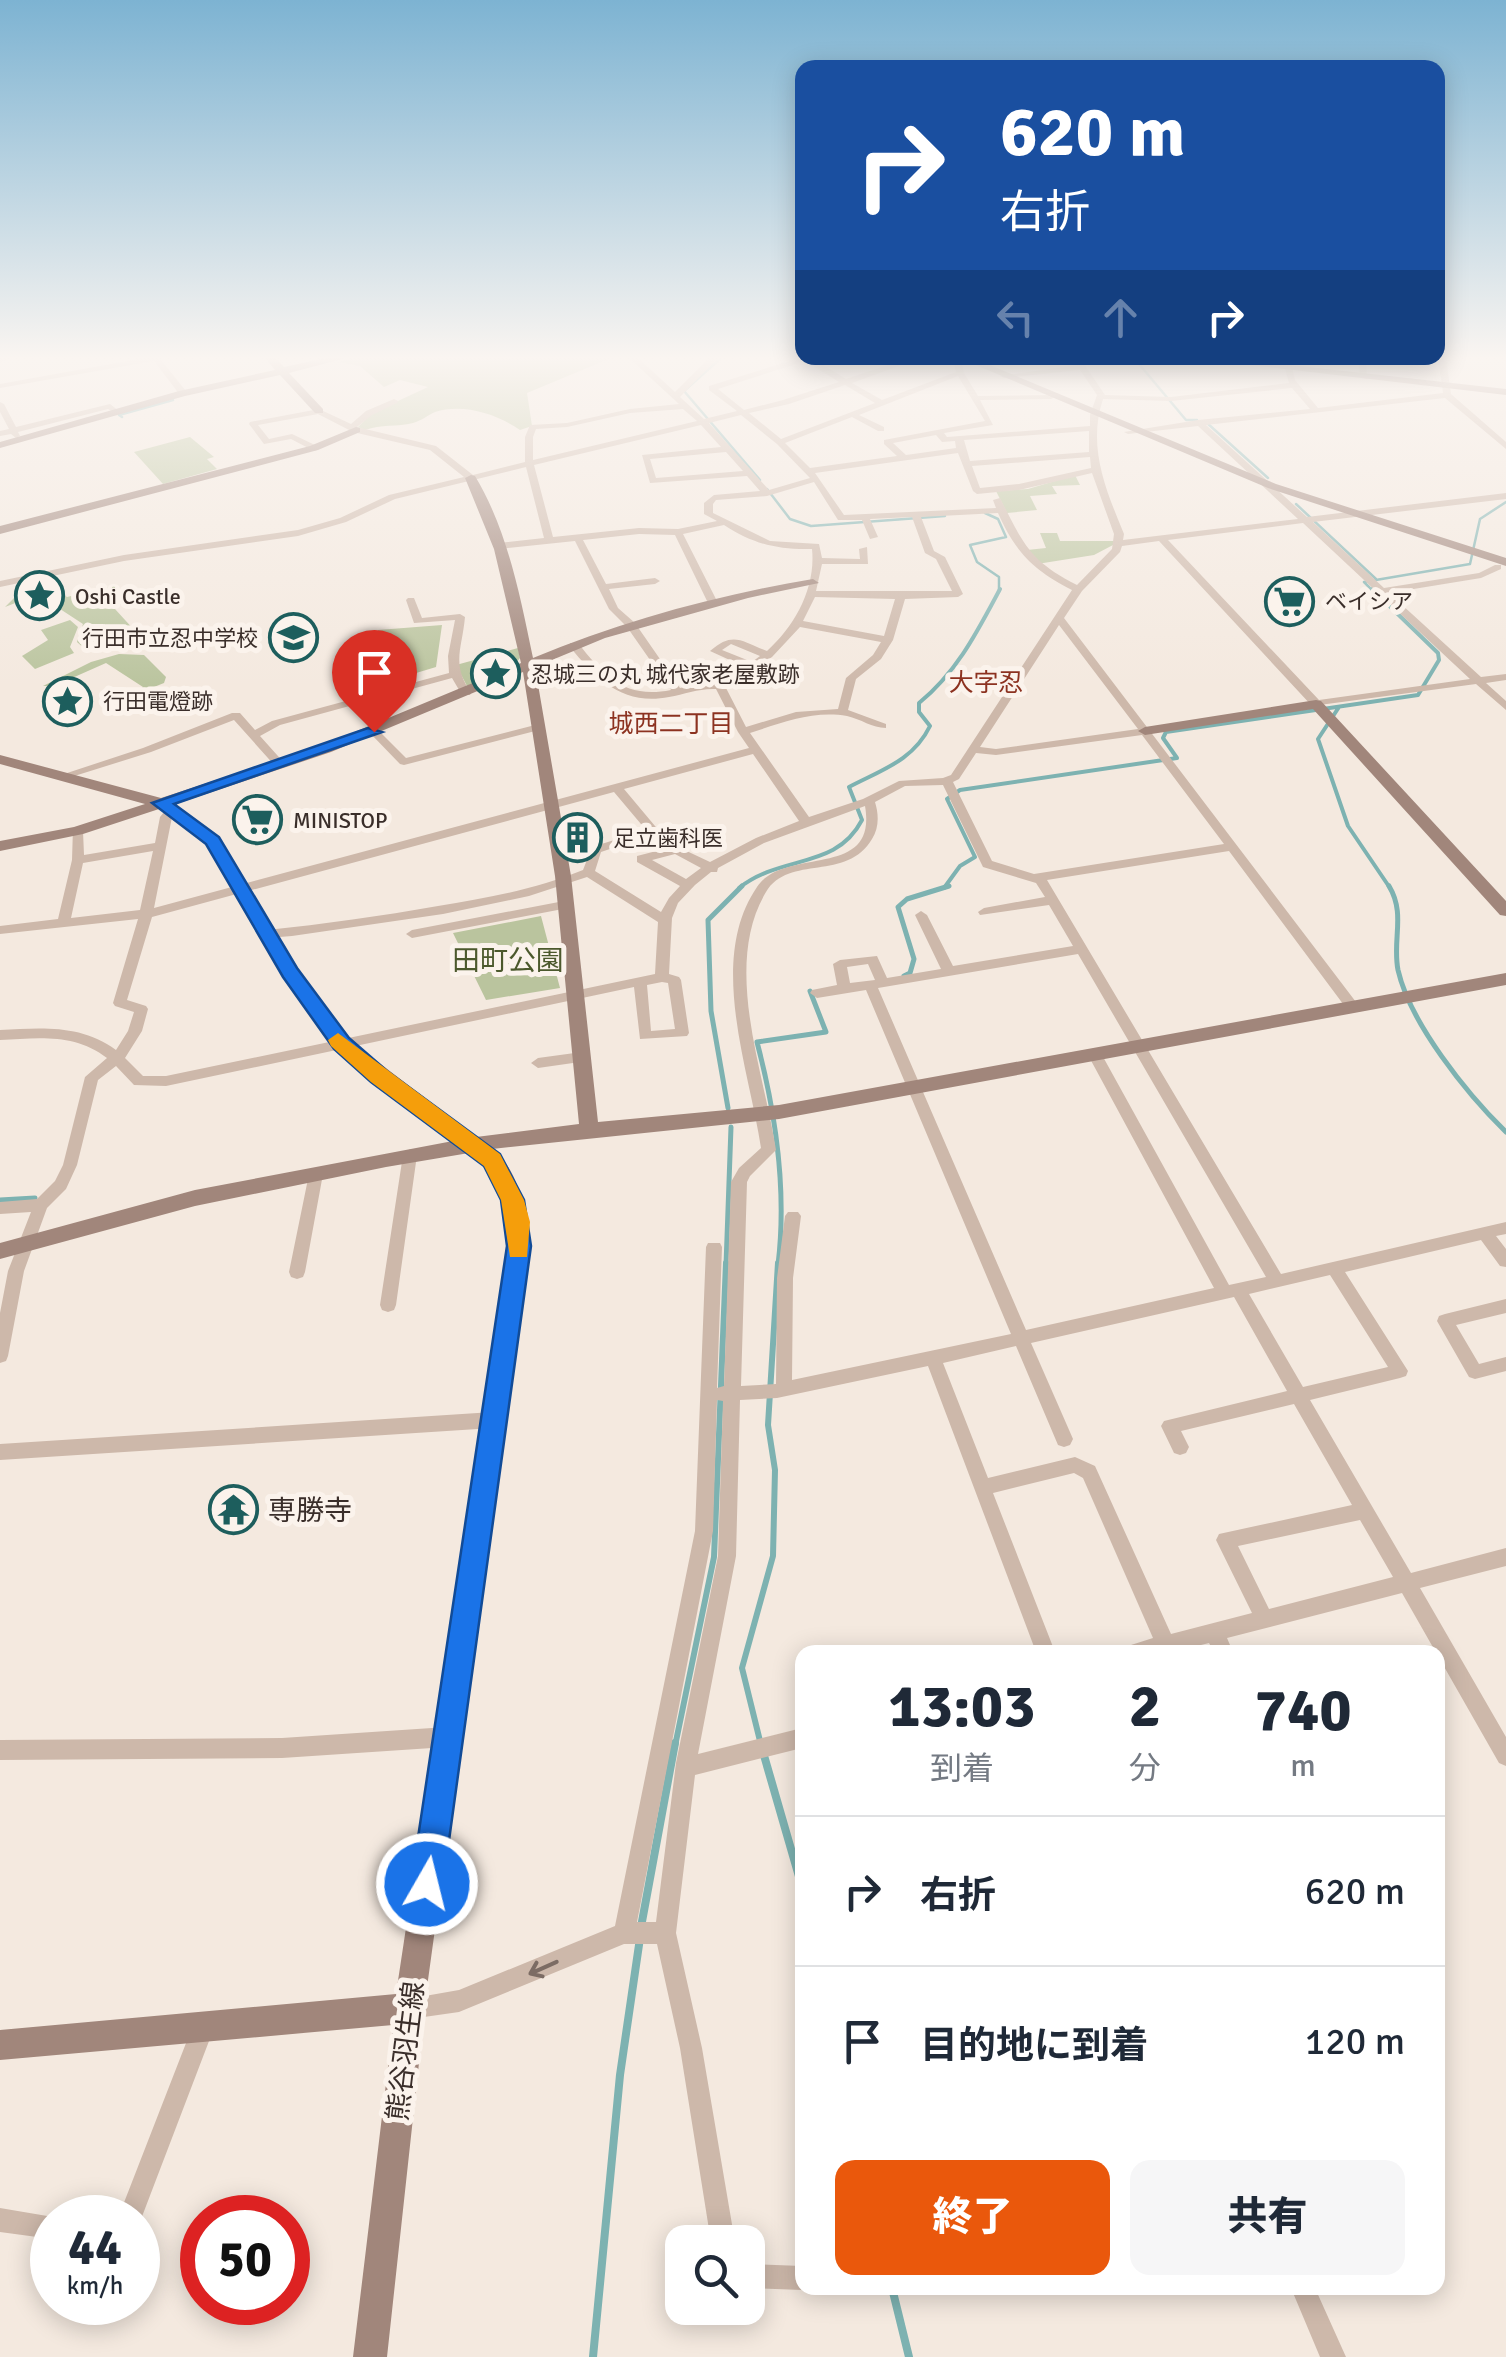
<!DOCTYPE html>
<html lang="ja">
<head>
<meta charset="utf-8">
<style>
	:root { --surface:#fff; --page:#f6f6f7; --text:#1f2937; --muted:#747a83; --line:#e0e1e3; --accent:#ea580c }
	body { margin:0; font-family:Signika,"Noto Sans JP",sans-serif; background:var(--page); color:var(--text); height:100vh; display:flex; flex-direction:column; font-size:38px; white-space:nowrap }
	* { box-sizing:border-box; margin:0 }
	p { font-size:32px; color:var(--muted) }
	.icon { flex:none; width:55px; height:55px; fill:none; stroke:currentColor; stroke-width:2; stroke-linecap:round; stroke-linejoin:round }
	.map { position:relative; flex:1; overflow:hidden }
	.drawer { position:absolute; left:795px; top:1645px; width:650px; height:650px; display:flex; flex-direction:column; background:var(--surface); border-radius:20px; box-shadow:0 5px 25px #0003 }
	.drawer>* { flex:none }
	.guide { position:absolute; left:795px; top:60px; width:650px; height:305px; border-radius:20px; box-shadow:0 5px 25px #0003; background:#1a4fa0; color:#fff; overflow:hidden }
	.fabs { position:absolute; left:665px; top:2225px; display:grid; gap:20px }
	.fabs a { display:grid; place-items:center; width:100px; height:100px; border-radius:20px; background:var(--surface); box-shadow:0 5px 25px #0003; font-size:50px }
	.speed { position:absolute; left:30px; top:2195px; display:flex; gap:20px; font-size:50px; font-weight:700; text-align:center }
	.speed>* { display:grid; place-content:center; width:130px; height:130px; border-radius:50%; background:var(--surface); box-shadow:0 5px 25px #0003; line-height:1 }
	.speed small { font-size:25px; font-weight:400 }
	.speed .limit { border:15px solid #d22; background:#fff; color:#111 }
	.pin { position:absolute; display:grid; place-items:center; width:85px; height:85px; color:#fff; margin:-102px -42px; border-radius:50% 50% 50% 0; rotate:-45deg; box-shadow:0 0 10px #0007 }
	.pin .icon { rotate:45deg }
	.me { position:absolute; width:110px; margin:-55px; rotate:8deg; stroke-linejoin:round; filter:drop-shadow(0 0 8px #0008) }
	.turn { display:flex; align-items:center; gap:35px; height:210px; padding:0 40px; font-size:45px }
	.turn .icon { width:130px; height:130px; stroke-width:2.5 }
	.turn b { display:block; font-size:70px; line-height:85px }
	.lanes { display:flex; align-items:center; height:95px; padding:0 40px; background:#0003; justify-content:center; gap:50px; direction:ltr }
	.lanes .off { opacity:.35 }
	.eta { display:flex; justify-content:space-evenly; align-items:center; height:170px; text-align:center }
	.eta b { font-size:60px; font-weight:800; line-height:70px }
	.cta { display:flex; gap:20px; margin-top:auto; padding:20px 40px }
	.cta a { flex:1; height:115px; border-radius:20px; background:var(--accent); color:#fff; font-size:40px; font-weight:800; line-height:115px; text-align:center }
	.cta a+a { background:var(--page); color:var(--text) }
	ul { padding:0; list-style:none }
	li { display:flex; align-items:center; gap:30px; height:150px; padding:0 40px; border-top:2px solid var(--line) }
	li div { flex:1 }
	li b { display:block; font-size:38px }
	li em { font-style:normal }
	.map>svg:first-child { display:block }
	.green { fill:#bac49e }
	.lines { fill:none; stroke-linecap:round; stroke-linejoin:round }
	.stream-far4 { stroke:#7db2b1; stroke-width:2.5 }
	.stream-far3 { stroke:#7db2b1; stroke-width:4 }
	.stream-far2 { stroke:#7db2b1; stroke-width:5 }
	.stream-far1 { stroke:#7db2b1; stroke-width:6 }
	.stream { stroke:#7db2b1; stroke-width:8 }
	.street { fill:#cdb8aa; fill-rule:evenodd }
	.secondary { fill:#a1867b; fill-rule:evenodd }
	.oneway { stroke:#7c6c64 }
	.route { fill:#1a73e8; stroke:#114b97; stroke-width:2.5 }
	.slow { fill:#f59e0b }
	.labels { text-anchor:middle; stroke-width:10; stroke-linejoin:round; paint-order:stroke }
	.far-poi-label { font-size:22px; fill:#3a2e2a; stroke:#fbf3ec; text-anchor:start }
	.far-neighbourhood-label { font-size:25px; fill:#8c3220; stroke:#fbf3ec }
	.park-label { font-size:28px; fill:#4c592d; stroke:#fbf3ec }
	.poi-label { font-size:28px; fill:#3a2e2a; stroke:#fbf3ec; text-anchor:start }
	.street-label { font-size:28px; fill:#3a2e2a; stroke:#fbf3ec }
</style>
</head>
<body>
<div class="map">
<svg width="1506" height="2357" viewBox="0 0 1506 2357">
	<rect width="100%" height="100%" fill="#f4e9df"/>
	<path class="green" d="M353,358H611L527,393L532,426L520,430C497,414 463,403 435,412C428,415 421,421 413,423C397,427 381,424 365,430L358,427L372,413L428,387L400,380L384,387L360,366L339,362Z
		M190,437L214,457L207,459L217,469L163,484L134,452Z
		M1075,475L1080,485L1052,486L1057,494L1030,496L1037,510L1007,513L996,491L1028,489Z
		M1040,533H1057L1060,541H1113V545L1094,555L1037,564L1027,550L1046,548Z
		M51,585L67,597L114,586L126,600L115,609L136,632L86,650L77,642L83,624L57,607L61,603L49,590L5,607L14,598Z
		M70,620L78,627L70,647L74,653L35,669L22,656L48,640L41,630Z
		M442,625L436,667L383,683L378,630Z
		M518,648L520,658L514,665L467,686L456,665Z
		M119,654L144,655L166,677L164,683L129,697L143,687L106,663L54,686H43L91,662Z
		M541,916L560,988L486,1000L453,933Z"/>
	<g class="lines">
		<path class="stream-far4" d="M721,358L684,391L760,480
			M1127,358L1139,364L1186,420H1197
			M122,417L119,415L173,400
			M1207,423L1268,478
			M767,489L790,519L811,526L945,516
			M1296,504L1376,579
			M985,513L998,519L1006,537L970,545L977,562L999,577V592
			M1374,592L1364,582L1470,564L1480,519L1506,502"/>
		<path class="stream-far3" d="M1339,707L1318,739L1348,826L1390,888
			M739,888C782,854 836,870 862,820L849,787C881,770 913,761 930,726L919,712V703C957,672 977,632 1000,589
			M944,888L960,866L975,857L947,799L960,790L1177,758L1163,738L1166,732L1418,695L1439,660L1438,653L1372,589"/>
		<path class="stream-far2" d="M1389,886C1406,914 1392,940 1398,970C1410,1023 1467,1094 1506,1132
			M904,976L910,973L914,959L898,907L907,899L949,886
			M728,1108L711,1011L708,920L742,886
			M0,1200L35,1198
			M726,1265L731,1127
			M778,1265C787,1191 776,1114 757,1042L826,1032L810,991"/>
		<path class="stream-far1" d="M760,1741L742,1668L773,1556L775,1470L768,1425L778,1263
			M675,1746L714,1557L726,1263"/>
		<path class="stream" d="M763,1752L802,1887
			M641,1927L675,1743
			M892,2288L909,2357
			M593,2357L620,2075L640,1938"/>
		<path class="street" d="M0,358H12L0,362Z
			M144,358H163L161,360L186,391V395H180L154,361L0,388V384Z
			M629,358H638L675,392L709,358H718L680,397L704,419L737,411L709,390V386L799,358H812L846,379L909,358H921L852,383L882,400L956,372L954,363L959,358H968L962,364L964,373L978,396L1051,395L1055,397L1051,399L980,400L993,425L944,433L947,437L1090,426V415L1097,395L1080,370L1004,378L1000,376L1077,365L1072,358H1080L1105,395L1171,397L1289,383L1282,358H1290L1295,380L1318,408L1443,393L1438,358H1446L1451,394L1506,442V449L1445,398L1206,425L1307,517L1506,493V499L1313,522L1384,588L1479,573L1495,565H1501V569L1481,578L1389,593L1481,677L1506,674V680L1486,683L1506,701V710L1476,684L1312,706L1159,541L1122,546L1120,552L1082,591L1064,618L1359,1006L1361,1009L1359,1012H1349L1229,851L1047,880L1281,1274L1506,1222V1234L1496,1236L1506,1249V1267L1500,1266L1481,1240L1345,1272L1408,1371L1406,1376L1400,1378L1310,1400L1411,1573L1506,1548V1566L1420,1588L1506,1737V1766L1499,1763L1402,1593L1227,1638L1233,1652H1214L1209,1643L1173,1652H1129L1131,1645L1153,1638L1083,1478L1074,1473L993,1493L1055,1652H1036L928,1366L777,1398L740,1400L736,1556L698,1754L802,1728V1748L695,1775L676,1933L702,2048L735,2242H711L680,2048L657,1944H624L459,2012L410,2019L402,2016L399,2008L402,2000L459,1990L615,1926L695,1531L706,1247L708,1243H720L722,1247L717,1388L724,1386L731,1182L739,1168L761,1148C749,1068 707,960 757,887C785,845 878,881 865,806L764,843L718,868L717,872H711L695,885L678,903L672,918L669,974L679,977L681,980L689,1033L687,1036L640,1039L634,987L166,1086L134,1085L116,1066L98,1080L77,1165L66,1189L47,1208L24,1271L8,1356L6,1361L0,1363V1313L8,1271L31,1212L0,1214V1202L37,1199L55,1181L63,1165L85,1077L107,1058C75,1033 38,1038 0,1040V1030C41,1028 81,1024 116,1050L128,1031L134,1012L115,1006L113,1003L138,919L0,934V926L58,919L72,860L73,828H81L83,831L84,855L155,843L160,817L169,806H177L179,808L172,817L154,908L749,748L738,732L716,689C700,688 685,694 669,697C624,706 597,680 570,647V643H578C605,677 625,699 671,690L627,627L609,609L575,541L499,549L494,546L499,543L544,538L526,467L395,499L346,522L298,536L124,561L0,587V581L124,555L298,530L340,518L389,495L464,477L430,450L353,432L318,414L258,425L269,439L292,434L317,446V450L314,451L291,439L264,444L249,424L250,422L319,409L351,424L366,411L394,399L398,401L397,403L372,415L357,427L436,446L473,475L525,462V437L530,425L567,423L630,409L679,404ZM805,361L839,382L783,400L744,410L718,389ZM958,376L985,421L884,440V444L897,456L810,468L785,443L852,417L878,431H884V427L859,415ZM845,385L875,403L781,439L749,413L789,404ZM1292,388L1310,409L1198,420L1124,432L1128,434L1198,426L1298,519L1123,540L1124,534C1106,490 1087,447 1103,399L1171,401ZM683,409L697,421L533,460V437L536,429L567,427L630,413ZM741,415L777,444L810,478L769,490L709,423ZM701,425L721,447L642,455L650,483L747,476L760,491L714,495L704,503V514L717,521L678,529L639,528L553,537L534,465ZM1089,431V452L970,461L964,440ZM936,435L942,442L955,441L956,448L906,455L893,443ZM726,452L743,471L656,478L650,459ZM958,453L973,491L977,494L1019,490L1092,473L1114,534L1112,549L1077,585C1029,561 1023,543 1000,498L993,500L996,508L844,515L815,473ZM1090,457L1091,468L1019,484L980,488L972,466ZM814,482L838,520H862L870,539L878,537L870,519L912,517L925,553L936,559L952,591H816L822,564H868L867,547L859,549L860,559L822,558L819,544L770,541L713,513V504L716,500L767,496ZM998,513C1016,553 1033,570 1072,590L951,775L943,778L899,781L863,799L809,817L750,733C781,723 813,710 847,716C861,719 872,728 886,728V724L848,710L856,679L881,659L893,640L905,599L958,597L963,594L945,557L934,551L921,517ZM1303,523L1470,679L1319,700L1168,540ZM724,525C753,544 778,550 812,549C816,588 795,626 767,651C741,641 733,631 710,651L745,667L718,684L703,683L680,688L635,623L618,608L609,589L655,584L660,581L655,578L606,584L583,540L639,534L675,535L708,603L713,606L718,603L683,534ZM815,597L895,599L884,636L803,621ZM1059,625L1138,729L996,749L980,747ZM800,627L881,642L873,655L846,678L838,709L796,712L746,727L726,688L772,657ZM731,644L760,656L752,662L722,650ZM1142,735L1224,844L1034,874L992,861L953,782L959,779L976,753L996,755ZM753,754L799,821L756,838L710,862L676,846L637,856V862L680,886L669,898L661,912L595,871L601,852L660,832L624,789ZM943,785L983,867L1036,883L1045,897L984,908L978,912L980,915L1049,905L1073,946L953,966L927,915L921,911L915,915L941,969L887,978L877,956L840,960L833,964L837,985L812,990L810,993L817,998L866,990L1011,1334L792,1380L793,1278L801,1216L798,1212H788L785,1216L777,1278L776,1384L741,1386L747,1182L750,1176L776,1150C764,1071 722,966 766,892C789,854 847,882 872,839C879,828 879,815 875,802L905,786ZM614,792L646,830L592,847L583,870C537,889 487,898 438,906C381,916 324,924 267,930L261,934L267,938L292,936L443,914L529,896L587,877L658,922L655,974L166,1076H143L125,1058L142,1031L148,1009L146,1006L127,1000L152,917ZM153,851L140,910L71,918L83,863ZM675,854L701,868L686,879L652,860ZM1078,954L1266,1277L1229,1285L1102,1055L1095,1050L1088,1055L1214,1288L1026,1330L878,988ZM868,964L875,980L850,983L847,967ZM662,982L668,983L675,1029L651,1031L647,985ZM1330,1275L1388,1367L1303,1387L1249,1294ZM1234,1297L1287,1391L1164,1421L1161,1426L1174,1453L1180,1455L1186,1453L1189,1447L1181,1431L1294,1404L1352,1505L1219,1534L1216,1540L1252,1613L1171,1634L1095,1466L1075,1457L988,1478L943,1363L1016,1346L1058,1445L1064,1447L1070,1445L1073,1439L1031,1343ZM717,1400L723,1401L718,1556L676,1763L656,1922H637L713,1531ZM1360,1520L1393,1577L1269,1609L1238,1546Z
			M1358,358H1366L1367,379L1360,377Z
			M0,402L4,404L16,427L110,404L119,411L115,413L108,409L18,432L20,436L16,438L11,434L0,436V431L9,429L0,412Z
			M408,598H414L422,618L460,614L465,617C462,650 451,663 471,693L470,695H462L452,678L280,725L260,736L286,765L280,768L276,767L234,720L151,752L68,778L64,779L58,776L143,748L232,713H240L255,730L272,721L449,673L448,656L455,620L414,623L406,600Z
			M539,724L544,727L543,729L404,765L400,764L369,732L378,730L406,758Z
			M564,901L570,905L568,908L412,938L406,934L412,930Z
			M582,1052L587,1053L589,1057L587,1061L538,1068L531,1063L538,1058Z
			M410,1149L417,1155L396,1305L394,1310L388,1312L382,1310L380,1305L403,1155Z
			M316,1168L321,1170L323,1174L305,1272L303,1277L297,1279L291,1277L289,1272L309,1174L311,1170Z
			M1506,1299V1313L1456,1325L1479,1364L1506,1357V1371L1475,1379L1469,1377L1437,1321L1439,1316L1445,1314Z
			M493,1412L499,1415L502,1420L499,1425L493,1428L0,1460V1444Z
			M447,1727L454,1730L457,1737L454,1744L447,1747L282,1758L0,1760V1740L282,1738Z
			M203,2017L211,2020L214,2028L138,2227V2218H118L195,2020Z
			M0,2208L59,2218H52V2239L0,2232Z
			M748,2264L802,2266V2288H809L802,2290L748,2288Z
			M1291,2288H1315L1346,2357H1320Z"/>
		<path class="secondary" d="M265,358H276L284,367L326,358H346L289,373L323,409V413H315L280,375L185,396L0,448V442L179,391L275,370Z
			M959,358H973L1276,484L1506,558V566L1268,488Z
			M1192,358H1227L1506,389V395Z
			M356,427L360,428V432L318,450L0,534V526L310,446Z
			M471,475L475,476C508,531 520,596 533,658C623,621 717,595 813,579L819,583L748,598L605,638L535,667L571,876L598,1122L779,1105L1506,973V985L779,1119L492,1149C521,1171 525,1214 529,1246L428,1980L387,2357H353L393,2025L0,2060V2030L396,1994L509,1246C504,1209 500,1177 469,1153L386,1167L195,1206L0,1259V1243L195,1190L453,1141L334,1049L284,976L207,843L159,809L83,834L0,851V841L74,827L145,804L0,764V755L161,798L321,746L521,663L494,549L465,478ZM523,672L555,876L579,1124L476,1137L348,1039L297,968L219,837L173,805L331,752Z
			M1316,700L1321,701L1506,901V916L1500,915L1313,709L1145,735L1138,731L1145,727Z"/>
	</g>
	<defs><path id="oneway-shaft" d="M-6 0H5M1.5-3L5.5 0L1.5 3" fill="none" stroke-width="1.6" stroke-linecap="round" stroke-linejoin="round" transform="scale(2.5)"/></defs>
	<use class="oneway" href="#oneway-shaft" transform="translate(543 1968) rotate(156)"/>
	<linearGradient id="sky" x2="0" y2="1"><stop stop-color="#7db3d2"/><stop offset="0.52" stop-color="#faf5f1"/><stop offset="1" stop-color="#faf5f1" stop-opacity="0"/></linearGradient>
	<rect width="1506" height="688" fill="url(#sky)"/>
	<path class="route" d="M368,728L382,732L174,804L219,837L297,968L349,1038L387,1071L500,1154L524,1200L531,1246L443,1884L438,1895L427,1900L415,1895L411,1884L507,1246L501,1200L484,1166L371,1082L334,1049L283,977L206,844L152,803Z"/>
	<path class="slow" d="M338,1033L500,1154L524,1200L530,1222L527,1257H510L501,1200L484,1166L371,1082L331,1046L328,1040Z"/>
	<defs>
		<symbol id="sight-ring" viewBox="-11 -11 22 22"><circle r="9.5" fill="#fbf3ec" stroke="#1d5e5d" stroke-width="1.5"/><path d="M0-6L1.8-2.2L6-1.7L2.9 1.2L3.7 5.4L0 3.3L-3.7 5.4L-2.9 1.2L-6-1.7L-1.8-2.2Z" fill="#1d5e5d"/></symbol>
		<symbol id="supermarket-ring" viewBox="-11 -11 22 22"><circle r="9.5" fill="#fbf3ec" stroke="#1d5e5d" stroke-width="1.5"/><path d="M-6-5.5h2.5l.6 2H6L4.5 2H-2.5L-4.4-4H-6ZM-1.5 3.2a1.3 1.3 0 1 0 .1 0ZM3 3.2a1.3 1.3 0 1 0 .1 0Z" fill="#1d5e5d"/></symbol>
		<symbol id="school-ring" viewBox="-11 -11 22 22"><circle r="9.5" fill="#fbf3ec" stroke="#1d5e5d" stroke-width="1.5"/><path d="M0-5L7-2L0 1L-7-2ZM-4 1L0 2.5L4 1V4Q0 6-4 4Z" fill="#1d5e5d"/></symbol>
		<symbol id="building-ring" viewBox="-11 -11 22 22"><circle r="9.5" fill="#fbf3ec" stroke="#1d5e5d" stroke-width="1.5"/><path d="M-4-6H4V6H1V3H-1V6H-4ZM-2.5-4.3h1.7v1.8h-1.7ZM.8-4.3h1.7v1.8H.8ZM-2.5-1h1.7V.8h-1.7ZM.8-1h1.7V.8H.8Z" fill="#1d5e5d"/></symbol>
		<symbol id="temple-ring" viewBox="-11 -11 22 22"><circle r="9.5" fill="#fbf3ec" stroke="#1d5e5d" stroke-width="1.5"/><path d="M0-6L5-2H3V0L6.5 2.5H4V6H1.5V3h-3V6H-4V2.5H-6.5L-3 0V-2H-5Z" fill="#1d5e5d"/></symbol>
	</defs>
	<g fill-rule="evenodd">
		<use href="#sight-ring" x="12" y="568" width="55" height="55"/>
		<use href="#supermarket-ring" x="1262" y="574" width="55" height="55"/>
		<use href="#school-ring" x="266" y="610" width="55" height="55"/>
		<use href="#sight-ring" x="468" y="646" width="55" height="55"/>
		<use href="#sight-ring" x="40" y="674" width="55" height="55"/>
		<use href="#supermarket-ring" x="230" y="792" width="55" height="55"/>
		<use href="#building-ring" x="550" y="810" width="55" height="55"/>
		<use href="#temple-ring" x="206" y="1482" width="55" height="55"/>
	</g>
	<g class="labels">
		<g class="far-poi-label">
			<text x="75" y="604">Oshi Castle</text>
			<text x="1325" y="609">ベイシア</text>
			<text x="258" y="646" text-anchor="end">行田市立忍中学校</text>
			<text x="531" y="682">忍城三の丸 城代家老屋敷跡</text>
			<text x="103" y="709">行田電燈跡</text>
			<text x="293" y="828">MINISTOP</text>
			<text x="613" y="846">足立歯科医</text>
		</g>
		<g class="far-neighbourhood-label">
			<text x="986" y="691">大字忍</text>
			<text x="671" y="732">城西二丁目</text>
		</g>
		<g class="park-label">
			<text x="508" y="970">田町公園</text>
		</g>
		<g class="poi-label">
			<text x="268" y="1520">専勝寺</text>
		</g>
		<g class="street-label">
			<text transform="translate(405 2051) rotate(-83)" y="10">熊谷羽生線</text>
		</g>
	</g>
</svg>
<div class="fabs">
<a><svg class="icon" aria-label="search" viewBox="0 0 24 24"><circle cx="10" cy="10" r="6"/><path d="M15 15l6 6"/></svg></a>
</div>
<div class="speed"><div>44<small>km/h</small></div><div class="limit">50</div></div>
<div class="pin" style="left:374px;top:732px;background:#d93025"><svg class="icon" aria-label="arrive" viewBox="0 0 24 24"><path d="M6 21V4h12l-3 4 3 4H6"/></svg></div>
<svg class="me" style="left:427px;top:1884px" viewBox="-20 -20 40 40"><circle r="17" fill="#1a73e8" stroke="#fff" stroke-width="3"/><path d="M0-11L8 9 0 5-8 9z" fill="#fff"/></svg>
<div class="guide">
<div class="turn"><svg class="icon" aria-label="right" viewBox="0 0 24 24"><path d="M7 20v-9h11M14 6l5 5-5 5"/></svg><div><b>620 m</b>右折</div></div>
<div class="lanes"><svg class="icon off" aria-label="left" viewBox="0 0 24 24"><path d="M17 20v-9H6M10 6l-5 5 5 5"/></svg><svg class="icon off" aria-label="ahead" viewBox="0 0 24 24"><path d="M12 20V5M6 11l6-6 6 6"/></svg><svg class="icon" aria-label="right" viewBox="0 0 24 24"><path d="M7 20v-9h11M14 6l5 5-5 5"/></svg></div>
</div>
<section class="drawer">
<div class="eta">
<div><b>13:03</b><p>到着</p></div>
<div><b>2</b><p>分</p></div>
<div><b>740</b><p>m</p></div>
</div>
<ul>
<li><svg class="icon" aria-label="right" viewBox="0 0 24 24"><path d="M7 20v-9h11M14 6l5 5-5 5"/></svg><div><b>右折</b></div><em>620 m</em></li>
<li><svg class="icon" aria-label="arrive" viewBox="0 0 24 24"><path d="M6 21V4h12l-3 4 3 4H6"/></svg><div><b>目的地に到着</b></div><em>120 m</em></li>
</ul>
<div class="cta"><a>終了</a><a>共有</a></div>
</section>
</div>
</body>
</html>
